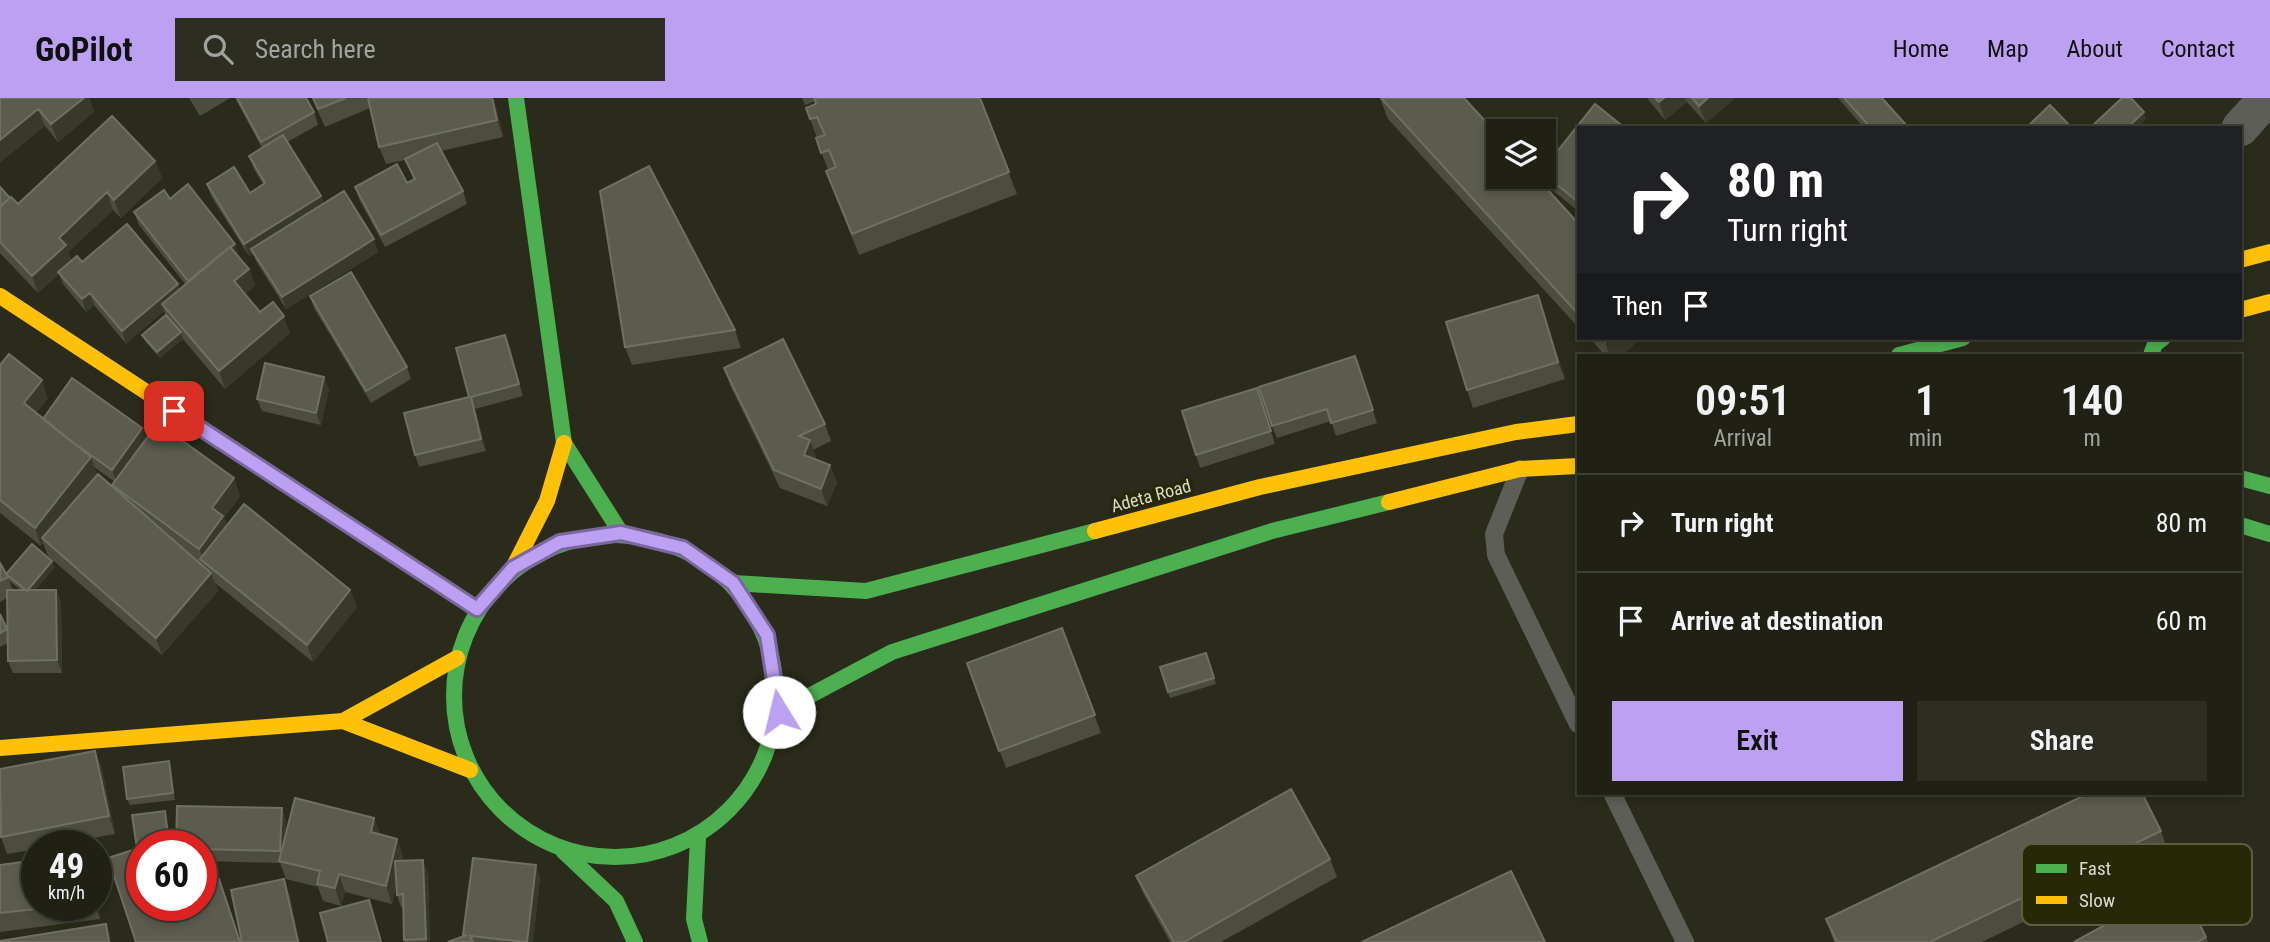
<!DOCTYPE html>
<html lang="en">
<head>
<meta charset="utf-8">
<style>
	:root { --surface:#202014; --page:#2d2d22; --text:#f1f3f6; --muted:#a2a3a0; --line:#3d3e34; --accent:#bca0f2 }
	body { margin:0; font-family:"Roboto Condensed",sans-serif; background:var(--page); color:var(--text); height:100vh; display:flex; flex-direction:column; font-size:26px; white-space:nowrap }
	* { box-sizing:border-box; margin:0 }
	p { font-size:23px; color:var(--muted) }
	.icon { flex:none; width:38px; height:38px; fill:none; stroke:currentColor; stroke-width:2; stroke-linecap:round; stroke-linejoin:round }
	.map { position:relative; flex:1; overflow:hidden }
	.panel { position:absolute; left:1577px; top:256px; width:665px; height:441px; display:flex; flex-direction:column; background:var(--surface); border-radius:0px; box-shadow:0 4px 10px #0003,0 0 0 2px var(--line) }
	.panel>* { flex:none }
	.guide { position:absolute; left:1577px; top:28px; width:665px; height:214px; border-radius:0px; box-shadow:0 4px 10px #0003,0 0 0 2px var(--line); background:#202124; color:#fff; overflow:hidden }
	.buttons { position:absolute; left:1486px; top:21px; display:grid; gap:14px }
	.buttons a { display:grid; place-items:center; width:70px; height:70px; border-radius:0px; background:var(--surface); box-shadow:0 4px 10px #0003,0 0 0 2px var(--line); font-size:35px }
	.speed { position:absolute; left:21px; top:732px; display:flex; gap:14px; font-size:35px; font-weight:700; text-align:center }
	.speed>* { display:grid; place-content:center; width:91px; height:91px; border-radius:50%; background:var(--surface); box-shadow:0 4px 10px #0003,0 0 0 2px var(--line); line-height:1 }
	.speed small { font-size:18px; font-weight:400 }
	.speed .limit { border:10px solid #d22; background:#fff; color:#111 }
	.pin { position:absolute; display:grid; place-items:center; width:60px; height:60px; color:#fff; margin:-30px; border-radius:14px; box-shadow:0 4px 10px #0006 }
	.me { position:absolute; width:77px; margin:-38px; rotate:351deg; stroke-linejoin:round; filter:drop-shadow(0 0 5px #0008) }
	.turn { display:flex; align-items:center; gap:24px; height:147px; padding:0 35px; font-size:32px }
	.turn .icon { width:91px; height:91px; stroke-width:2.5 }
	.turn b { display:block; font-size:49px; line-height:60px }
	.then { display:flex; align-items:center; height:66px; padding:0 35px; background:#0003; gap:14px; font-size:26px }
	.eta { display:flex; justify-content:space-evenly; align-items:center; height:119px; text-align:center }
	.eta b { font-size:42px; font-weight:600; line-height:49px }
	.action { display:flex; gap:14px; margin-top:auto; padding:14px 35px }
	.action a { flex:1; height:80px; border-radius:0px; background:var(--accent); color:#111; font-size:28px; font-weight:600; line-height:80px; text-align:center }
	.action a+a { background:var(--page); color:var(--text) }
	ul { padding:0; list-style:none }
	li { display:flex; align-items:center; gap:21px; height:98px; padding:0 35px; border-top:2px solid var(--line) }
	li div { flex:1 }
	li b { display:block; font-size:26px }
	li em { font-style:normal }
	header { display:flex; align-items:center; gap:42px; box-sizing:border-box; height:98px; padding:0 35px; background:var(--accent); color:#111 }
	header strong { font-size:33px }
	nav { display:flex; gap:38px; margin-inline-start:auto; font-size:24px }
	.search { width:490px; height:63px; background:var(--page); display:flex; align-items:center; gap:18px; box-sizing:border-box; padding:0 24px; border-radius:0px; color:var(--muted); font-size:26px }
	.map>svg:first-child { display:block }
	.lines { fill:none; stroke-linecap:round; stroke-linejoin:round }
	.lane { stroke:#5e5e58; stroke-width:18 }
	.street { stroke:#5e5e58; stroke-width:37 }
	.fast { stroke:#4caf50; stroke-width:16 }
	.slow { stroke:#ffc107; stroke-width:16 }
	.wall { fill:#4c4d3e; fill-rule:evenodd }
	.shaded-wall { fill:#38392a }
	.building { fill:#5b5c4e; stroke:#6f7061; stroke-width:2 }
	.route-casing { stroke:#7a689d; stroke-width:18 }
	.route { stroke:#bca0f2; stroke-width:12 }
	.labels { text-anchor:middle; stroke-width:7; stroke-linejoin:round; paint-order:stroke }
	.street-label { font-size:18px; fill:#dadcca; stroke:#262808 }
	.key { fill:#262808; stroke:#5c5e42; stroke-width:2 }
	.key-label { font-size:19px; fill:#dadcca }
</style>
</head>
<body>
<header>
<strong>GoPilot</strong>
<div class="search"><svg class="icon" aria-label="search" viewBox="0 0 24 24"><circle cx="10" cy="10" r="6"/><path d="M15 15l6 6"/></svg>Search here</div>
<nav><a>Home</a><a>Map</a><a>About</a><a>Contact</a></nav>
</header>
<div class="map">
<svg width="2270" height="844" viewBox="0 0 2270 844">
	<rect width="100%" height="100%" fill="#2a2b1a"/>
	<g class="lines">
		<path class="lane" d="M1520,371L1494,436L1496,457L1578,626
			M1612,695L1685,844"/>
		<path class="street" d="M2240,30L2267,0"/>
		<path class="fast" d="M516,0L564,345L621,435
			M1899,257L1963,240
			M2151,257L2155,246L2163,240
			M2240,380L2270,388
			M2240,427L2270,436
			M454 598a161 161 0 1 1 322 0a161 161 0 1 1-322 0Z
			M733,485L866,493L1095,433
			M779,614L892,554L1272,433L1389,404
			M698,740L694,821L700,844
			M563,753L616,803L635,844"/>
		<path class="slow" d="M2240,162L2270,154
			M0,198L477,511
			M2240,212L2270,204
			M1389,404L1520,371L1578,368
			M1095,433L1260,389L1516,334L1578,326
			M513,470L547,403L564,345
			M343,623L470,672
			M0,650L343,623L457,560"/>
	</g>
	<path class="wall" d="M0,0H89L94,14L58,44L45,28Z
		M189,0H230L200,18Z
		M235,0H306L314,14L318,27L287,44L321,98L324,106L378,154L286,211L256,163L253,156L249,158L211,98L207,86L250,95L263,86L254,71L249,58L262,50Z
		M312,0H494L503,39L441,53L463,93L467,106L385,149L359,101L355,89L407,85L414,82L405,62L386,66L379,49L370,10L325,29Z
		M802,0H980L1017,96L859,157L826,73L828,72L816,40H817L806,10L816,6L815,3L805,7Z
		M1380,0L1578,125V229L1388,21Z
		M1647,0H1735L1706,25L1687,4L1665,22Z
		M1838,0H1882L1908,30H1864Z
		M1578,30V113L1545,86L1543,79L1544,70Z
		M155,63L162,80L121,120L113,112L68,154L72,163L82,164L180,191L185,186L139,127L134,114L170,101L239,159L249,171L255,188L245,196L260,214L290,235L225,291L183,241L160,260L145,243L142,237L166,217L164,213L126,246L94,207L86,214L63,186L59,176L38,195L0,155V89L10,100L18,106Z
		M1538,197L1565,281L1473,310L1467,292Z
		M310,198L407,269L411,281L371,305L314,210Z
		M735,232L741,250L632,267L625,249Z
		M505,237L523,298L475,311L486,353L419,369L415,357L469,299Z
		M1589,240H1641L1622,257H1605Z
		M1355,258L1377,325L1336,338L1331,323L1277,340L1272,328Z
		M0,267L48,300L36,315L43,321L142,330L146,341L234,380L240,398L224,420L227,427L350,492L357,509L313,564L215,485L218,493L162,557L48,458L43,445L41,448L0,415ZM94,369L115,384L112,387L113,389L97,377Z
		M724,270L825,326L831,343L813,352L816,359L815,361L830,367L837,385L827,408L780,390L730,287Z
		M329,291L321,327L262,313L257,301Z
		M1261,302L1275,346L1200,370L1182,313Z
		M0,465L6,476L55,469L35,492H56L61,504L62,575H13L8,563V545L0,549V516L8,532L7,500L0,504ZM9,483L21,492H13Z
		M1062,530L1101,635L1006,670L967,565Z
		M1206,555L1216,586L1170,600L1160,569Z
		M95,653L102,671L115,736L54,747H37V751L7,756L1,739Z
		M171,670L175,702L130,707L127,701Z
		M374,720L380,737L397,741L403,758L402,763L428,775L430,844H405L403,809H401L397,797L396,788L392,806L345,794L341,808L323,803L318,789L286,781L280,765L201,763V747L286,722V739Z
		M2161,733L2168,754L1982,844H1834L1826,821Z
		M1330,761L1337,779L1221,844H1170L1143,795L1136,778Z
		M0,767L37,807H96V793L100,821L0,834Z
		M540,780L533,844H448L464,838L463,837Z
		M2206,839L2208,844H2074Z"/>
	<path class="shaded-wall" d="M84,0H89L94,14L58,44L51,26Z
		M492,0H494L503,39L497,22Z
		M1664,0H1685L1687,4L1665,22L1659,4Z
		M1708,0H1735L1706,25L1699,8Z
		M38,11L45,28L0,65V42Z
		M2144,14L2146,21L2137,30H2127Z
		M155,63L162,80L121,120L114,102Z
		M107,94L113,112L68,154L72,164L38,195L32,178L59,140Z
		M321,98L325,110L251,151L253,156L249,158L244,146Z
		M374,141L378,154L286,211L282,199Z
		M235,146L239,159L192,195L188,183Z
		M249,171L255,188L240,200L234,183Z
		M178,186L183,198L162,206L164,213L126,246L122,233Z
		M90,195L94,207L86,214L82,201Z
		M1538,197L1544,214L1565,281L1558,264Z
		M284,218L290,235L225,291L219,273Z
		M181,234L183,241L160,260L157,254Z
		M505,237L510,249L523,298L519,286Z
		M1610,240H1641L1622,257H1609L1605,244Z
		M324,279L329,291L321,327L316,315Z
		M42,282L48,300L30,323L24,305Z
		M471,299L475,311L486,353L481,341Z
		M142,330L147,342L116,384L112,372Z
		M810,342L816,359L810,374L804,357Z
		M91,359L97,377L42,440L43,445L41,448L35,430Z
		M830,367L837,385L827,408L821,391Z
		M234,380L240,398L224,420L230,435L205,464L199,451L212,410Z
		M52,463L55,469L29,499L27,493Z
		M211,475L218,493L162,557L156,540Z
		M56,492L61,504L62,575L57,562Z
		M350,492L357,509L313,564L307,547Z
		M95,653L102,671L115,736L109,718Z
		M169,663L171,670L175,702L173,695Z
		M282,710L286,722L285,765L280,753Z
		M165,713L167,720L171,747H169Z
		M374,720L381,737L371,734Z
		M397,741L403,758L392,806L386,788Z
		M423,762L428,775L430,844H427L426,841Z
		M536,767L540,780L533,844H527Z
		M339,776L345,794L341,808L335,790Z
		M284,781L290,798L300,844H298Z
		M96,793L100,821L95,807H96Z
		M106,826L110,838L111,844H109Z"/>
	<path class="building" d="M0,0H84L51,26L38,11L0,42Z
		M237,0H306L314,14L261,44Z
		M313,0H346L318,11Z
		M368,0H492L497,22L379,49Z
		M814,0H980L1009,74L852,136L826,73L836,69L829,52L821,55L816,40L825,37L817,19L810,21L806,10L816,6Z
		M1381,0H1464L1498,37V79H1536L1578,125V216Z
		M1655,0H1664L1659,4Z
		M1692,0H1708L1699,8Z
		M1844,0H1882L1908,29L1871,30Z
		M2122,0H2131L2144,14L2127,30H2090Z
		M1595,6L1625,30H1578V104L1544,76V70Z
		M2050,7L2072,30H2026Z
		M112,18L155,63L114,102L107,94L59,140L66,147L32,178L0,144V109L11,99L18,106Z
		M283,37L321,98L244,146L207,86L234,69L250,95L265,85L249,58Z
		M437,45L463,93L381,137L355,89L397,66L407,85L415,81L405,61Z
		M649,68L735,232L625,249L600,93Z
		M188,86L235,146L231,149H230L188,183L134,114L164,92L170,101Z
		M0,89L10,100L0,108Z
		M344,93L374,141L282,199L251,151Z
		M127,126L178,186L122,233L90,195L82,201L58,174L77,158L82,164Z
		M230,149L249,171L234,183L260,214L273,204L284,218L219,273L162,206Z
		M351,174L407,269L366,293L310,198Z
		M1538,197L1558,264L1467,292L1446,224Z
		M166,217L181,234L157,254L142,237Z
		M505,237L519,286L471,299L481,341L415,357L404,315L469,299L456,250Z
		M1600,240H1610L1605,244Z
		M783,241L825,326L799,338L810,342L804,357L830,367L821,391L774,372L724,270Z
		M9,256L42,282L24,305L91,359L35,430L0,402V267Z
		M1355,258L1373,312L1331,325L1327,311L1272,328L1259,289Z
		M265,265L324,279L316,315L257,301Z
		M72,280L142,330L112,372L68,341L43,321Z
		M1257,290L1271,333L1196,357L1182,313Z
		M158,325L234,380L212,410L223,418L199,451L112,387Z
		M98,376L211,475L156,540L42,440Z
		M244,406L350,492L307,547L200,461Z
		M32,446L52,463L27,493L6,476Z
		M0,465L8,479L0,483Z
		M7,492H56L57,562L8,563Z
		M0,516L7,531L0,535Z
		M1062,530L1095,617L999,653L967,565Z
		M1206,555L1214,580L1168,594L1160,569Z
		M95,653L109,718L1,739L0,671Z
		M169,663L173,695L127,701L123,669Z
		M1291,691L1330,761L1184,844H1174L1136,778Z
		M2089,695H2142L2161,733L1930,844H1837L1826,821Z
		M295,700L374,720L371,734L397,741L386,788L339,776L335,790L317,786L320,773L279,763Z
		M177,708L282,710L280,753L201,751V747H176Z
		M165,713L169,747H152L151,746L142,747V749L137,750L132,717Z
		M142,749V807H201V786L219,781L240,844H136L108,760Z
		M473,760L536,767L527,844L470,838L473,844H448L467,837H463Z
		M37,762V807H71L0,815V767Z
		M423,762L426,841L404,842L403,796L397,797L395,763Z
		M1511,773L1545,844H1362Z
		M284,781L298,844H242L231,792Z
		M2180,786L2206,839L2197,844H2074Z
		M369,802L381,844H328L320,815Z
		M106,826L109,844H0V843Z"/>
	<g class="lines">
		<defs>
			<path id="route" d="M174,313L477,511L513,470L560,444L621,435L683,450L733,485L767,537L779,614"/>
		</defs>
		<use href="#route" class="route-casing"/>
		<use href="#route" class="route"/>
	</g>
	<g class="labels">
		<g class="street-label">
			<text transform="translate(1151 398) rotate(-15)" y="6">Adeta Road</text>
		</g>
	</g>
	<rect x="2022" y="746" width="230" height="81" rx="10" class="key"/>
	<rect x="2036" y="766" width="31" height="9" fill="#4caf50"/>
	<rect x="2036" y="798" width="31" height="8" fill="#ffc107"/>
	<g class="key-label">
		<text x="2079" y="777">Fast</text>
		<text x="2079" y="809">Slow</text>
	</g>
</svg>
<div class="buttons">
<a><svg class="icon" aria-label="layers" viewBox="0 0 24 24"><path d="M12 4l9 5-9 5-9-5zM3 14l9 5 9-5"/></svg></a>
</div>
<div class="speed"><div>49<small>km/h</small></div><div class="limit">60</div></div>
<div class="pin" style="left:174px;top:313px;background:#d93025"><svg class="icon" aria-label="arrive" viewBox="0 0 24 24"><path d="M6 21V4h12l-3 4 3 4H6"/></svg></div>
<svg class="me" style="left:779px;top:614px" viewBox="-20 -20 40 40"><circle r="19" fill="#fff"/><path d="M0-13L10 11 0 6-10 11z" fill="#bca0f2"/></svg>
<div class="guide">
<div class="turn"><svg class="icon" aria-label="right" viewBox="0 0 24 24"><path d="M7 20v-9h11M14 6l5 5-5 5"/></svg><div><b>80 m</b>Turn right</div></div>
<div class="then">Then<svg class="icon" aria-label="arrive" viewBox="0 0 24 24"><path d="M6 21V4h12l-3 4 3 4H6"/></svg></div>
</div>
<section class="panel">
<div class="eta">
<div><b>09:51</b><p>Arrival</p></div>
<div><b>1</b><p>min</p></div>
<div><b>140</b><p>m</p></div>
</div>
<ul>
<li><svg class="icon" aria-label="right" viewBox="0 0 24 24"><path d="M7 20v-9h11M14 6l5 5-5 5"/></svg><div><b>Turn right</b></div><em>80 m</em></li>
<li><svg class="icon" aria-label="arrive" viewBox="0 0 24 24"><path d="M6 21V4h12l-3 4 3 4H6"/></svg><div><b>Arrive at destination</b></div><em>60 m</em></li>
</ul>
<div class="action"><a>Exit</a><a>Share</a></div>
</section>
</div>
</body>
</html>
